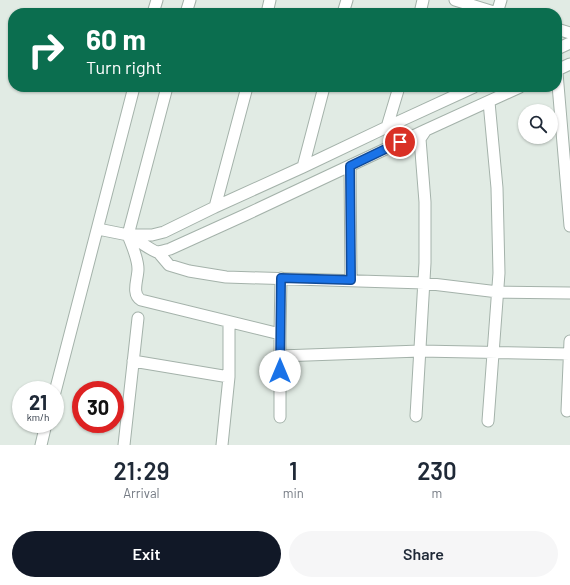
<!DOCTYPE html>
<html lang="en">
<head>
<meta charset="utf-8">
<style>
	:root { --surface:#fff; --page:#f6f6f7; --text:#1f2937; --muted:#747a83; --accent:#111827 }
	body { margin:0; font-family:Barlow,sans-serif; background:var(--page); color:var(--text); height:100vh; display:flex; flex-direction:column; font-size:15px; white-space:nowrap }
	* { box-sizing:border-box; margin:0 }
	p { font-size:13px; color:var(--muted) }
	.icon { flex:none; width:22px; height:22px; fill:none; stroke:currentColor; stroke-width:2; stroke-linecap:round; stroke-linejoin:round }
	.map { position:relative; height:445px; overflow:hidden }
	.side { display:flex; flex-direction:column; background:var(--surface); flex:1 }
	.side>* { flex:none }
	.guide { position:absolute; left:8px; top:8px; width:554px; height:84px; border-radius:16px; box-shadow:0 1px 3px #0004; background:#0b6e4f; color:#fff; overflow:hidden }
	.buttons { position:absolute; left:518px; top:104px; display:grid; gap:8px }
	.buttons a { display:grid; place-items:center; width:40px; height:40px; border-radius:50%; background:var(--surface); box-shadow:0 1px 3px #0004; font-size:20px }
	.speed { position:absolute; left:12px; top:381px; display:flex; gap:8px; font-size:20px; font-weight:700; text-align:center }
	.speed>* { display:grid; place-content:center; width:52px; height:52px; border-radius:50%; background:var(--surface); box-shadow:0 1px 3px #0004; line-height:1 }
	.speed small { font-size:10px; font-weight:400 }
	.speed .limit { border:6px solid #d22; background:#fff; color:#111 }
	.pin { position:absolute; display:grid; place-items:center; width:34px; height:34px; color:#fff; margin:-17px; border:2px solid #fff; border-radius:50%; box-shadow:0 1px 4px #0007 }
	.me { position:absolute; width:44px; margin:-22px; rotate:0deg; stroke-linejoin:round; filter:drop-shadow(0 0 3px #0008) }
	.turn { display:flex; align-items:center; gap:14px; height:84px; padding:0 12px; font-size:18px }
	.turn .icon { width:52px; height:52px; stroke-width:2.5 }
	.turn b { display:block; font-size:28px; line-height:34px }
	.eta { display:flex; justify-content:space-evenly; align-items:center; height:68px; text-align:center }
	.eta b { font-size:24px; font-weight:600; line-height:28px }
	.action { display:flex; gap:8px; margin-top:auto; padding:8px 12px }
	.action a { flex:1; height:46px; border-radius:24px; background:var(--accent); color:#fff; font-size:16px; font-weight:600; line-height:46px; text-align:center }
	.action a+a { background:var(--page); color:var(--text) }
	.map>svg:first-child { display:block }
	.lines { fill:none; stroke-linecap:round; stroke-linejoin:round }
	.minor-casing { stroke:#a4b2aa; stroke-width:13 }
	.minor { stroke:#fff; stroke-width:11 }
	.route-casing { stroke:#114b97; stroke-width:10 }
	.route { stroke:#1a73e8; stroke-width:7 }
</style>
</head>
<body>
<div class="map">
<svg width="570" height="445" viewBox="0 0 570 445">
	<rect width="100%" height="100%" fill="#e1ebe4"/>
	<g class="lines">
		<defs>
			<path id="minor" d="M455,0L497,13
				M153,13L157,0
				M186,13L190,0
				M267,13L270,0
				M343,13L347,0
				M420,13L423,0
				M497,13L501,0
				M557,29L570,33
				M557,49L570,43
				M557,70L570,64
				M557,73L570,226
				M167,87L128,235C132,246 138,258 138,269C138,279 131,294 141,300L280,334
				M387,127L399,87
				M350,166L351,280
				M303,167L324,87
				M215,207L247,87
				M98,229L128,235H152L164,232L215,207L303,167L387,127L474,87
				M130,236C136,239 152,251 157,252C161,252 166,250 170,249L245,215L426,130
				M158,252L169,265L189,271L226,277L424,283L498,292L570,293
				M280,356L420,351L570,354
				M133,361L229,377
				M55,392L134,87
				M567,411L570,341
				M416,416L425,263V202L420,139L426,130L520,87
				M280,417V334L281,278
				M488,421L499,273L497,188L489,102
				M41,445L46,424
				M124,445L138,318
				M222,445L229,377V322"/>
		</defs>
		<use href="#minor" class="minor-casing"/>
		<use href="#minor" class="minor"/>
	</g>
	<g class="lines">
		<defs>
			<path id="route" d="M280,371L281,278L351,280L350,166L400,142"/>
		</defs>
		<use href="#route" class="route-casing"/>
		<use href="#route" class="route"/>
	</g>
</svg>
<div class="buttons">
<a><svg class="icon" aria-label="search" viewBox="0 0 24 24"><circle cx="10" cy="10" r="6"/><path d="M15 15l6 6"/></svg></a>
</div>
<div class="speed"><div>21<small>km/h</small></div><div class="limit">30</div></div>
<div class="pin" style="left:400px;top:142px;background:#d93025"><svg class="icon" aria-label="arrive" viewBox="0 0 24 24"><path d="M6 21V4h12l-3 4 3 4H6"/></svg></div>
<svg class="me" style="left:280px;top:371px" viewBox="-20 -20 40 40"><circle r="19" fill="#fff"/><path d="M0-13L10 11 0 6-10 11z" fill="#1a73e8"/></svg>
<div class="guide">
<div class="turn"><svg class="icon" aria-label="right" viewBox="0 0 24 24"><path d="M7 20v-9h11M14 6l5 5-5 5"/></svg><div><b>60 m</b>Turn right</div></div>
</div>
</div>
<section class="side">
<div class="eta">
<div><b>21:29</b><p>Arrival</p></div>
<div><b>1</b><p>min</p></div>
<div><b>230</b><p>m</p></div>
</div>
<div class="action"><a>Exit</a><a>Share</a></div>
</section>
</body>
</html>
